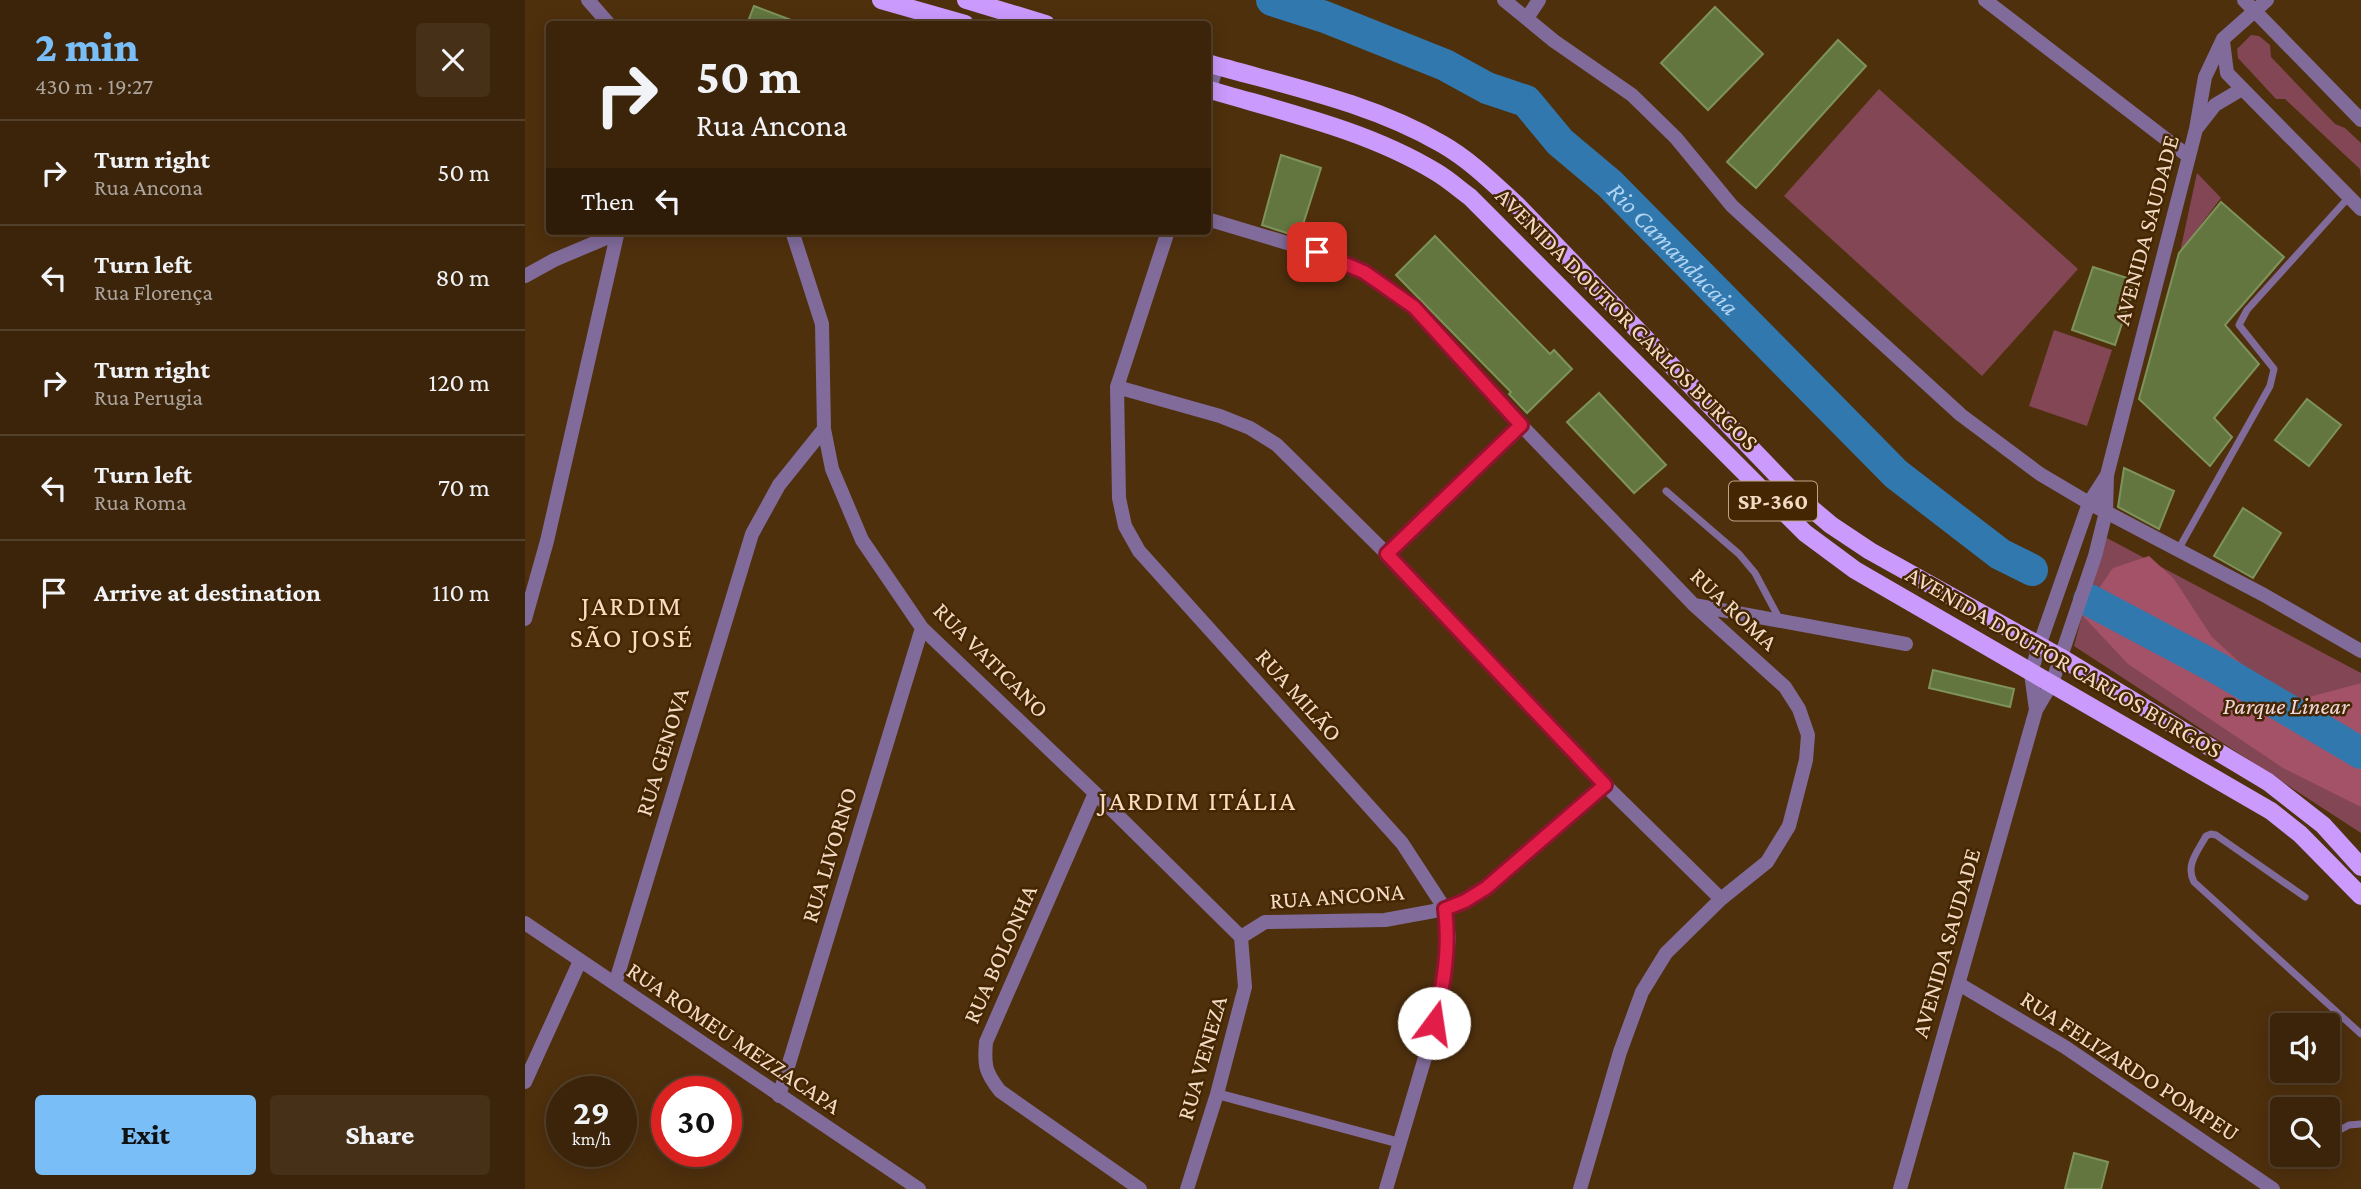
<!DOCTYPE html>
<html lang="en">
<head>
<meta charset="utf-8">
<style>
	:root { --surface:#3b240a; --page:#463018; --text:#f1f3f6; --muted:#aca49c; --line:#54412b; --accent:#7abef8 }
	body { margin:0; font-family:"Crimson Pro",serif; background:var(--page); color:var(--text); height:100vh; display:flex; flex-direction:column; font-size:26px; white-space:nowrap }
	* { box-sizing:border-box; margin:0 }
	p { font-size:23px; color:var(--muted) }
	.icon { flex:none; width:38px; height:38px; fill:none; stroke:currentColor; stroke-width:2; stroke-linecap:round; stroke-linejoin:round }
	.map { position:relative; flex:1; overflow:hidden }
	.side { display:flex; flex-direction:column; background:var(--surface); width:525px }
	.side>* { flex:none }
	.guide { position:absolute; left:21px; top:21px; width:665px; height:214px; border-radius:7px; box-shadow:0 4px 18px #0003,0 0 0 2px var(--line); background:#3b240a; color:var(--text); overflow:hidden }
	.buttons { position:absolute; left:1745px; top:1013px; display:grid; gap:14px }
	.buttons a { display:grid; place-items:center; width:70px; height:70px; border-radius:7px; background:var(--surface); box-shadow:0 4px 18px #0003,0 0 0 2px var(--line); font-size:35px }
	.speed { position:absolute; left:21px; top:1076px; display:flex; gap:14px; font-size:35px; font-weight:700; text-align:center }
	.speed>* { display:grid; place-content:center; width:91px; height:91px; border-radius:50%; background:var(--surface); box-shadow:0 4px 18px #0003,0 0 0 2px var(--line); line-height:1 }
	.speed small { font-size:18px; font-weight:400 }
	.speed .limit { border:10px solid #d22; background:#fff; color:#111 }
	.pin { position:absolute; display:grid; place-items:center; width:60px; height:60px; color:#fff; margin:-30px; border-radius:14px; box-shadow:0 4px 10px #0006 }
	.me { position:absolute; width:77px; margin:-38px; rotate:14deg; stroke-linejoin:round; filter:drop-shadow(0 0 5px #0008) }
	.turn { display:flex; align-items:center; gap:24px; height:147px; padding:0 35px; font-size:32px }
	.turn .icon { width:91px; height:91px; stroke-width:2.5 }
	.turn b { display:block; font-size:49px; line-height:60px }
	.then { display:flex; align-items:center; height:66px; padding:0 35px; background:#0003; gap:14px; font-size:26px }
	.round { display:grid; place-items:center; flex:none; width:74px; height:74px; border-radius:7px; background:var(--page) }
	.head { display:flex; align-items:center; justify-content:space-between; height:119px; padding:0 35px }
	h1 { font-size:42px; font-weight:800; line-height:52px; color:var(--accent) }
	.primary-button { display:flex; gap:14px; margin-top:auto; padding:14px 35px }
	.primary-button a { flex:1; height:80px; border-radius:7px; background:var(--accent); color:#111; font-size:28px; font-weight:800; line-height:80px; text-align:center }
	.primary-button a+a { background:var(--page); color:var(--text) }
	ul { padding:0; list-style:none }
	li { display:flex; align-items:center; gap:21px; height:105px; padding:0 35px; border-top:2px solid var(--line) }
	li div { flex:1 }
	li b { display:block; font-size:26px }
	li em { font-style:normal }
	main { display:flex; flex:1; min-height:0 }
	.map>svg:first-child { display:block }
	.green { fill:#834655 }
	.forest { fill:#a45267 }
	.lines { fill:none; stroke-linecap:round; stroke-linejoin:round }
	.river { stroke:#3178af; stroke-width:32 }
	.building { fill:#637640; stroke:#7e935b; stroke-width:2 }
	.service { stroke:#816b9b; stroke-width:7 }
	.pedestrian { stroke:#816b9b; stroke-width:10 }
	.minor { stroke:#816b9b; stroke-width:14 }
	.tertiary { stroke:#816b9b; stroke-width:14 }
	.primary { stroke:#ca9afd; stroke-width:18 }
	.route-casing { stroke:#92132f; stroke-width:18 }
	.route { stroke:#e11d48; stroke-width:12 }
	.labels { text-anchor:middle; stroke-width:5; stroke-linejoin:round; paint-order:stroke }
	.shield { fill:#442602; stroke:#bea489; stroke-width:2 }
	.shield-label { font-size:23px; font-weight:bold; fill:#f2dac3 }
	.street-label { font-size:24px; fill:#f2dac3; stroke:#442602 }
	.park-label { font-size:24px; font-style:italic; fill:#f0d7db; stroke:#442602 }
	.water-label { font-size:26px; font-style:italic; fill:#b0d3f1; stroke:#442602 }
	.quarter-label { font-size:28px; letter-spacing:2px; fill:#fadcc0; stroke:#442602 }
</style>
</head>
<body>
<main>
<section class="side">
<div class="head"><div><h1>2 min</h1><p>430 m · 19:27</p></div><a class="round"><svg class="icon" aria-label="close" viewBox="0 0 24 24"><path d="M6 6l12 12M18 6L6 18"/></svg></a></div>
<ul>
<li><svg class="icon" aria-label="right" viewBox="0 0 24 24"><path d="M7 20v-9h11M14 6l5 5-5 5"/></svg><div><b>Turn right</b><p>Rua Ancona</p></div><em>50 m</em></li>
<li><svg class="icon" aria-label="left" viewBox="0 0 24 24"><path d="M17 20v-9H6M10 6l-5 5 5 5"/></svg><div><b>Turn left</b><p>Rua Florença</p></div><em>80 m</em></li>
<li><svg class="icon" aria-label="right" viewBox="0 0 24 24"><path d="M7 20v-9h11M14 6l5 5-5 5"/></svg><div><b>Turn right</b><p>Rua Perugia</p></div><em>120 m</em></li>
<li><svg class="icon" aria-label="left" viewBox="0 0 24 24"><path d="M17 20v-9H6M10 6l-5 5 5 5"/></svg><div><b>Turn left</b><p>Rua Roma</p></div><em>70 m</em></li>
<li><svg class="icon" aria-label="arrive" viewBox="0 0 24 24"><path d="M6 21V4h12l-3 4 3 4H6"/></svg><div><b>Arrive at destination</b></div><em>110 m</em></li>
</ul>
<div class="primary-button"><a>Exit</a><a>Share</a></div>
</section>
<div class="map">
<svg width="1836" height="1189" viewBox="0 0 1836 1189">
	<rect width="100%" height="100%" fill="#4f300d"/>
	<path class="green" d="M1726,35L1734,36L1745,45L1746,57L1810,124L1820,128L1836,143V182L1835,169L1760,99H1751L1713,58L1712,49Z
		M1354,89L1553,269L1457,376L1259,196Z
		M1672,173L1696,198L1655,252Z
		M1529,330L1587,350L1562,426L1504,406Z
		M1578,536L1836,673V833L1549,646Z"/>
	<path class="forest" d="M1624,556L1649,579L1687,637L1750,695L1773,700L1836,683V807L1758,768L1603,664L1556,614L1588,568Z"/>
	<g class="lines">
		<g class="river">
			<path id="s1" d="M747,0L800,17L920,65L962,88L1001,101L1035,142L1085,184L1371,474L1475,554L1507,570"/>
			<path d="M1564,600L1694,669L1836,753"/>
		</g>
	</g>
	<path class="building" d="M229,6L274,23V24H222Z
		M1190,7L1238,54L1183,110L1136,63Z
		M1313,40L1341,66L1231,188L1202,162Z
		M756,155L796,168L774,237L737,225Z
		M1696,202L1759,257L1700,325L1734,364L1689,418L1707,437L1685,466L1614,399L1654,253Z
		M910,236L1025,354L1029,350L1047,369L1002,413L984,394L986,392L871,275Z
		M1568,267L1611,281L1590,345L1547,330Z
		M1074,393L1141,465L1109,493L1042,422Z
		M1782,399L1816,425L1784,466L1750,440Z
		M1599,468L1649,491L1634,529L1593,507Z
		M1718,508L1756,533L1728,578L1689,556Z
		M1408,670L1489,689L1485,707L1404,688Z
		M1549,1153L1583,1162L1576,1189H1540Z"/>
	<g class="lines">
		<path class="service" d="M1141,491L1214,554L1230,573L1255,620
			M1653,550L1745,386L1749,369L1714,325L1722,310L1824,197
			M1780,897L1691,835L1686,834L1681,836C1673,851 1660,865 1669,882L1836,1034
			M1802,1137L1824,1125L1836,1124
			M1768,1157L1772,1155"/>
		<path class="pedestrian" d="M692,1094L875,1143"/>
		<path class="minor" d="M63,0L84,24
			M1002,18L1014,0
			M682,98L692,66
			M682,219L792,252L839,272L889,307L996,425L1168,604L1260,687L1274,709L1283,735L1281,760L1264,826L1242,862L1196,899L1141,953L1117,992L1095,1052L1055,1189
			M267,231L297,324L299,429L307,469L337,540L397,628L570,793L716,937
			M643,231L592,387L594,498L600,526L614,551L877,843L920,909L924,938L919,982L904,1044L861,1189
			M0,276L29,260L93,233
			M592,387L695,416L725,428L752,445L862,554L1080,785L1196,899
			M862,554L996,425
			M1169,605L1381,644
			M0,619L22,541L93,231
			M570,793L461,1042C459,1065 460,1072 475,1091L615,1189
			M0,923L394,1189
			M716,937L740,922L860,920L920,909L940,901L961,888L1080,785
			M90,984L227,534L254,485L299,429
			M1434,984L1540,1047L1748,1189
			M0,1082L55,961
			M254,1096L397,628
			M662,1189L692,1094L720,987L716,937"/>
		<path class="tertiary" d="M979,0L1029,41L1107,95L1151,138L1207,206L1436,415L1515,474L1564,503L1739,595L1836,651
			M1460,0L1663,156
			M1719,0L1836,120
			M1698,41L1702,73L1836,209
			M1672,128L1690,105L1717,89
			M1511,710L1506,673L1514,646L1564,503L1582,475
			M1375,1189L1511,710L1527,683L1570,556L1581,512L1582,475L1671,129L1680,77L1698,39L1742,0"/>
		<path class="primary" d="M356,0L440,24
			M441,0L521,24
			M682,63C762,86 844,102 917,144C945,160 968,183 992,205L1274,498L1306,525L1345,551L1535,657L1743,782L1798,825L1836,867
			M682,89C759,112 842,130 911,172C923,179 934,189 945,197L1280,533L1330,570L1746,811L1775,834L1836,896"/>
	</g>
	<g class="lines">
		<defs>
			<path id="route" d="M792,252L839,272L889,307L996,425L862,554L1080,785L961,888L940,901L920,909C925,949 919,984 909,1023"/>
		</defs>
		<use href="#route" class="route-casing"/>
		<use href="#route" class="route"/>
	</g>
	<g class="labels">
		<rect class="shield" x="1204" y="481.5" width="88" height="39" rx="5"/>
		<g class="shield-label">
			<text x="1248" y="509">SP-360</text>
		</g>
		<g class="street-label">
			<text transform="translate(1621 230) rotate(-75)" y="8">AVENIDA SAUDADE</text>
			<text transform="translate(1102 319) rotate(45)" y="8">AVENIDA DOUTOR CARLOS BURGOS</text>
			<text transform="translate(1209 609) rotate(43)" y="8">RUA ROMA</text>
			<text transform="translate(466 660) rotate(45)" y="8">RUA VATICANO</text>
			<text transform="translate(1539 662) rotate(30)" y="8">AVENIDA DOUTOR CARLOS BURGOS</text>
			<text transform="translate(774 695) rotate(48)" y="8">RUA MILÃO</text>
			<text transform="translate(137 752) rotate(-73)" y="8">RUA GENOVA</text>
			<text transform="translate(304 855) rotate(-73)" y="8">RUA LIVORNO</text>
			<text transform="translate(812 896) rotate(-4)" y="8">RUA ANCONA</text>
			<text transform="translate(1421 943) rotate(-74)" y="8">AVENIDA SAUDADE</text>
			<text transform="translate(475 954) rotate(-66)" y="8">RUA BOLONHA</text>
			<text transform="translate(209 1038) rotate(34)" y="8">RUA ROMEU MEZZACAPA</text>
			<text transform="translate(677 1058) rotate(-74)" y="8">RUA VENEZA</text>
			<text transform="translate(1605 1066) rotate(33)" y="8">RUA FELIZARDO POMPEU</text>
		</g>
		<g class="park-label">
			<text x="1761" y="714">Parque Linear</text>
		</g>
		<g class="water-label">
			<text dy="9" stroke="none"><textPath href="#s1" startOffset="483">Rio Camanducaia</textPath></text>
		</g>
		<g class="quarter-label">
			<text x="107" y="615">JARDIM<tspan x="107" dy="32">SÃO JOSÉ</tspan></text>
			<text x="673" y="810">JARDIM ITÁLIA</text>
		</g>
	</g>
</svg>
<div class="buttons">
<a><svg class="icon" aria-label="sound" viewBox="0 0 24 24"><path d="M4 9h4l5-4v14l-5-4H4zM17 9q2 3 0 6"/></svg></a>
<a><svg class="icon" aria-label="search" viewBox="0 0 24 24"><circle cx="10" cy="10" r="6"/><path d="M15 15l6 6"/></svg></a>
</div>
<div class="speed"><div>29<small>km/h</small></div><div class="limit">30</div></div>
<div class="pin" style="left:792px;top:252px;background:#d93025"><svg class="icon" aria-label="arrive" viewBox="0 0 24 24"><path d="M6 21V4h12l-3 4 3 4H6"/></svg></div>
<svg class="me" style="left:909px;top:1023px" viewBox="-20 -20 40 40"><circle r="19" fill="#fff"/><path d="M0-13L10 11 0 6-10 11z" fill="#e11d48"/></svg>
<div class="guide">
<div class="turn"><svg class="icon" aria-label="right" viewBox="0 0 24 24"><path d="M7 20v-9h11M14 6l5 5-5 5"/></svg><div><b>50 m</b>Rua Ancona</div></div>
<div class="then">Then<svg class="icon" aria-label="left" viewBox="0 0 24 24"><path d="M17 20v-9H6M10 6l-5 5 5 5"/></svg></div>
</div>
</div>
</main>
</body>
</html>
